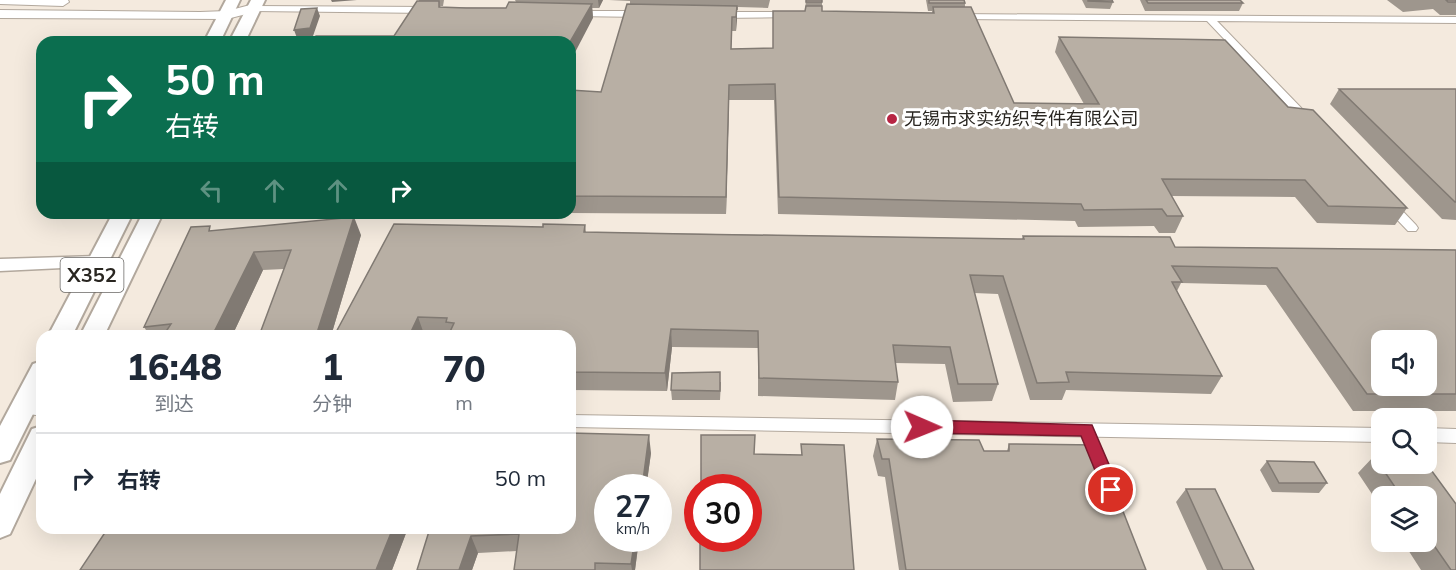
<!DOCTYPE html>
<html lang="zh">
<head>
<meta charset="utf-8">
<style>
	:root { --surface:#fff; --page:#f6f6f7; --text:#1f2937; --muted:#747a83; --line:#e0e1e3 }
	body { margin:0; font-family:Mulish,"Noto Sans SC",sans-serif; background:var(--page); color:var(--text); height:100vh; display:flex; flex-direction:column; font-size:22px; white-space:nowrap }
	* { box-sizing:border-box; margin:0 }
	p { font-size:20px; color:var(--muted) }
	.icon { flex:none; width:33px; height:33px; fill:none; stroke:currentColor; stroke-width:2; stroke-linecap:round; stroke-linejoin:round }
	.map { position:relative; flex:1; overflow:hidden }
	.details { position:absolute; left:36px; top:330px; width:540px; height:204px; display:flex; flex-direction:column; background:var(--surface); border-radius:18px; box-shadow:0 6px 24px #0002 }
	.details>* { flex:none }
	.hud { position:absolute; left:36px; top:36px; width:540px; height:183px; border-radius:18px; box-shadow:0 6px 24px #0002; background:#0b6e4f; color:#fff; overflow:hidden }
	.controls { position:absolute; left:1371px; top:330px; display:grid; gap:12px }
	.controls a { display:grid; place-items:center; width:66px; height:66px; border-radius:12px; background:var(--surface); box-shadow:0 6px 24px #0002; font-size:30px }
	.speed { position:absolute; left:594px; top:474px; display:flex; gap:12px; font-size:30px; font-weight:700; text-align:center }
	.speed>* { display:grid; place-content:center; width:78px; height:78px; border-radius:50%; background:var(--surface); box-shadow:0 6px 24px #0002; line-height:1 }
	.speed small { font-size:15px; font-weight:400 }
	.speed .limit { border:9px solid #d22; background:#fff; color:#111 }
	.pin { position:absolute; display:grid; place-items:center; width:51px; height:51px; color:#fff; margin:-26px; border:3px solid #fff; border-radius:50%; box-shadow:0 2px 6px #0007 }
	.me { position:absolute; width:66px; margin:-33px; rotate:91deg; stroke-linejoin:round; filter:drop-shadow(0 0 4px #0008) }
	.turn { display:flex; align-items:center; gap:21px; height:126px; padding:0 30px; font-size:27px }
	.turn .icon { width:78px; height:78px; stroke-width:2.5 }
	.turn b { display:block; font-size:42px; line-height:51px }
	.lanes { display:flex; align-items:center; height:57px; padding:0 30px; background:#0003; justify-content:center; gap:30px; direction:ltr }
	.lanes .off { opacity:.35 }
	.eta { display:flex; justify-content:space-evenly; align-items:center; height:102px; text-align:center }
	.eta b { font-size:36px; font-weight:800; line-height:42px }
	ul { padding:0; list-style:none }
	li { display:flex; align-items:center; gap:18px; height:90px; padding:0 30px; border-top:2px solid var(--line) }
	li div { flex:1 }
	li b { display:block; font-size:22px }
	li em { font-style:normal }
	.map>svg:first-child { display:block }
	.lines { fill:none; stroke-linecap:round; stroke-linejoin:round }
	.minor-casing { stroke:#b2a89d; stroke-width:2 }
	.tertiary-casing { stroke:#b2a89d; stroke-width:3 }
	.secondary-casing { stroke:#b2a89d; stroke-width:2 }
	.primary-casing { stroke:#b2a89d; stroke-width:4 }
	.minor { fill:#fff; fill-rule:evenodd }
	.tertiary { fill:#fff; fill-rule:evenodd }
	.secondary { fill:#fff; fill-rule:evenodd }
	.primary { fill:#fff; fill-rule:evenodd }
	.wall { fill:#9e968d }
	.shaded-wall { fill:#817a73 }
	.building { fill:#b8afa4; stroke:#817a73; stroke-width:1.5; fill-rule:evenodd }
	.route { fill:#b72543; stroke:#77182c; stroke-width:1.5 }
	.poi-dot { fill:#b72543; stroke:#fff; stroke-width:2 }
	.labels { text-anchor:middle; stroke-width:6; stroke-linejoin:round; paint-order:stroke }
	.far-poi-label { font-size:18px; fill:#292621; stroke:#fff; text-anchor:start }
	.shield { fill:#fff; stroke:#696764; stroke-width:1.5 }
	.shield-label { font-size:20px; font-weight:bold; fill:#292621 }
</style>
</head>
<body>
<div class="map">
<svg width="1456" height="570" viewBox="0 0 1456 570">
	<rect width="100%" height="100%" fill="#f4eade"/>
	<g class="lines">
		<defs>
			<path id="minor" d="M251,6L429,7L433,10L429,13L254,11L251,10Z
				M571,11H642L646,14L642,17L574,16L571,15Z
				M789,12L793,15L792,17L718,18L714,15L718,12Z
				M955,14L1456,17V23L1217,21L1311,118L1312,120L1307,123L1303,122L1207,21L958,19L955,18Z
				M1388,199L1392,200L1416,225L1418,228L1416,231H1408L1384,206L1382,203Z
				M23,402L42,404V416L17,412L15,408L17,404Z
				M570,415L1382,428V442L570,427Z
				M1426,428L1456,429V443L1426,442Z"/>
			<path id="tertiary" d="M98,256L107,262L104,266L0,271V259Z"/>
			<path id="secondary" d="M0,0H68L69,2L63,6L0,4Z
				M254,4L260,8L258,11L227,19L0,18V10L200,12L227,11Z"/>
			<path id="primary" d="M226,0H240L220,42H204Z
				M251,0H265L245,42H229Z
				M113,213H133L72,336H48Z
				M143,213H163L104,336H80Z
				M42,361V396L10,460L0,463V426L33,364Z
				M42,426V466L10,534L0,538V494L32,429Z"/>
		</defs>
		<use href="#minor" class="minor-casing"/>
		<use href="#tertiary" class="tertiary-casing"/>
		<use href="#secondary" class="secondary-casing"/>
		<use href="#primary" class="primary-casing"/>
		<use href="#minor" class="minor"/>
		<use href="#tertiary" class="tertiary"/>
		<use href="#secondary" class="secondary"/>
		<use href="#primary" class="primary"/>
	</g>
	<path class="wall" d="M419,0H444L443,6H440L441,7L506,8L516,2L515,0H603L599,8H592L593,18L394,36L419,1Z
		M609,0H770L768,8L738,7V10H737L736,31H732L731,49L773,48V11H805L806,0H822V11L932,13V11H928L926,0H964L965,3V7L1014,103L1084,104L1055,52L1059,37L1288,107L1407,208L1395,225L1317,223L1295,197L1171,196L1183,216L1175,233H1159L1154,226L1078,227L1075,221L778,214L774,100H729L726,214L570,213V90L601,92L630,4V1Z
		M1082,0H1112L1113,2L1110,9L1086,8Z
		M1140,0H1240L1243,3L1239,11H1145Z
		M1387,0H1456V15H1440L1433,9L1403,12Z
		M1339,89H1456V220L1442,219L1330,104Z
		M392,213H551L549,218Z
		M585,225L586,232L1022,239L1023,236L1175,247L1456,250V411H1353L1266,285L1181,283L1177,291L1222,376L1211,394L1066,390L1062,400H1030L998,294L974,293L998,384L992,401L953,402L945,364L895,363L898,382L895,400L758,396V348L672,347L667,391L570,390V336L424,334L423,336H334L543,227Z
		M212,230L361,235L331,336H259L284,269L263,270L232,336H150L144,327Z
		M721,382L720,400H672L671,390Z
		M877,439L984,451H1007L1009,444L1146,570H899L885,477L878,476L873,456Z
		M651,453L635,570H514L517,551L478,553L472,570H417L430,528Z
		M1374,456H1382V464H1426V463L1456,504V570H1421L1403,542H1426V496H1382V509L1358,473Z
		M1267,461L1327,483L1319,493L1272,492L1260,470Z
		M1186,489L1254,570H1207L1176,502Z
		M67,528H408L392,570L105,533L73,534Z"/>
	<path class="shaded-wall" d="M331,0H357L332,2Z
		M598,0H603L599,8Z
		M592,4L593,18L570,62V42Z
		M737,6V20L736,31V17Z
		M317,8L320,16L313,36L297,38L294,30Z
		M729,85V100L726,214V197Z
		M354,217L361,235L331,336H316Z
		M254,252L263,270L232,336H211Z
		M418,317L424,334L423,336H409Z
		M671,329L672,347L667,391L665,373Z
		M649,435L651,453L646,488H642Z
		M393,528H408L392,570H376Z
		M471,536L478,553L472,570H459Z
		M635,538H639L635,570H632L631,564Z"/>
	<path class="building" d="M806,0H822V2H806Z
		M929,0H964L965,3H929Z
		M1088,0H1112L1113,2L1088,1Z
		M1146,0H1240L1243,3H1148Z
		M1446,0H1456V2H1448Z
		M417,1H439V7L466,8H506L509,2L592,4L570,42H311L316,36H394Z
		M627,4L737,6L736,17H732L731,49L773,48V11H805L806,6H822V11L934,13L933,7H971L1014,103L1099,104L1059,37L1225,40L1288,107L1313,110L1407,208L1328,206L1305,180L1162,179L1183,216H1167L1162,209L1084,210L1081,204L779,197L775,84L729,85L726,197L570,196V90L601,92Z
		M317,8L310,28L294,30L301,9Z
		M1339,89H1456V202H1455Z
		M354,217L316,336H259L291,250L254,252L215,330L211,336H163L171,324L144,327L191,227L210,226L209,231Z
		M394,224L543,227V224L585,225L584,232L686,234L1024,239L1023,236L1170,237L1175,247L1456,250V394H1367L1277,268L1172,266L1182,282H1172L1222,376L1066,372L1069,382L1037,383L1003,276L970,275L998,384H958L950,347L893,345L898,382L759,378L758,331L671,329L665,373L570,372V336H448L454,323L446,322L447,318L418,317L409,336H334ZM1382,340H1426V386H1382Z
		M720,372V391L671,390L672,373Z
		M570,433L649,435L642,488H608V538H635L631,564L595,563V570H514L519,534L471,536L459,570H417L430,528H570Z
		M701,435H755L754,454L802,455L801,444L844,445L854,570H700V538H748V488H701Z
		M877,439L979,440L984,451H1009V444L1097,445L1146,570H906L889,459H882Z
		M1374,456H1382V464H1426V463L1456,504V570H1451L1426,534V496H1401Z
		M1267,461L1314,462L1327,483H1279Z
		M1186,489H1215L1254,570H1223Z
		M108,528H393L376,570H80Z"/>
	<path class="route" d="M922,420L1092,425L1120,490L1117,495L1111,497L1105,495L1081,436L922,433L917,432L914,427L917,422Z"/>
	<circle class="poi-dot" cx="892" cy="119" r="6"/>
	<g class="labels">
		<g class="far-poi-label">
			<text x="904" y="125">无锡市求实纺织专件有限公司</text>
		</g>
		<rect class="shield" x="60.5" y="258" width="63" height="34" rx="4.5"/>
		<g class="shield-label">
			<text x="92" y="282">X352</text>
		</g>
	</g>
</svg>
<div class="controls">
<a><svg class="icon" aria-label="sound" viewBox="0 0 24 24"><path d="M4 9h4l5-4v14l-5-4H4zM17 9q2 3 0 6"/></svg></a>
<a><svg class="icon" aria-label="search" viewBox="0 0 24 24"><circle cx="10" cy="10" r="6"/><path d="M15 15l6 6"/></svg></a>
<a><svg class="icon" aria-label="layers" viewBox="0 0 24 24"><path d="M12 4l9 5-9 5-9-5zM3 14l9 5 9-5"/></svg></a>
</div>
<div class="speed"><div>27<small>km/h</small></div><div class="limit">30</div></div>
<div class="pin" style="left:1111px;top:490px;background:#d93025"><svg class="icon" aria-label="arrive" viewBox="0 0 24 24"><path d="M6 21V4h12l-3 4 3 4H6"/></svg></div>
<svg class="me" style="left:922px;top:427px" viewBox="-20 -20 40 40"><circle r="19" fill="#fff"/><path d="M0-13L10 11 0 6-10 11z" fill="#b72543"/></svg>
<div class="hud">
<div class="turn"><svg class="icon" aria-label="right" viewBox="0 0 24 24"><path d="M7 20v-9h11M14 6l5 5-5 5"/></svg><div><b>50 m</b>右转</div></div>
<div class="lanes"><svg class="icon off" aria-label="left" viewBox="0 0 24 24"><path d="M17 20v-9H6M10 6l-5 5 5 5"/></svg><svg class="icon off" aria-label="ahead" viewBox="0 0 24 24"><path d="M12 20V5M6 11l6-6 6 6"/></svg><svg class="icon off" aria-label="ahead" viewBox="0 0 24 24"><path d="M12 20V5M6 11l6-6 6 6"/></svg><svg class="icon" aria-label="right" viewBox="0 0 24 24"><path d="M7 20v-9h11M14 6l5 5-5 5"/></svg></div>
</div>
<section class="details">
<div class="eta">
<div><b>16:48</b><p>到达</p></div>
<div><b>1</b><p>分钟</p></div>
<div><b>70</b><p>m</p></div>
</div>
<ul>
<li><svg class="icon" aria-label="right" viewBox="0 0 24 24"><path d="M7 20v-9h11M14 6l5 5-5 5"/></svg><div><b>右转</b></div><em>50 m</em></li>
</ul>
</section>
</div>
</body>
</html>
